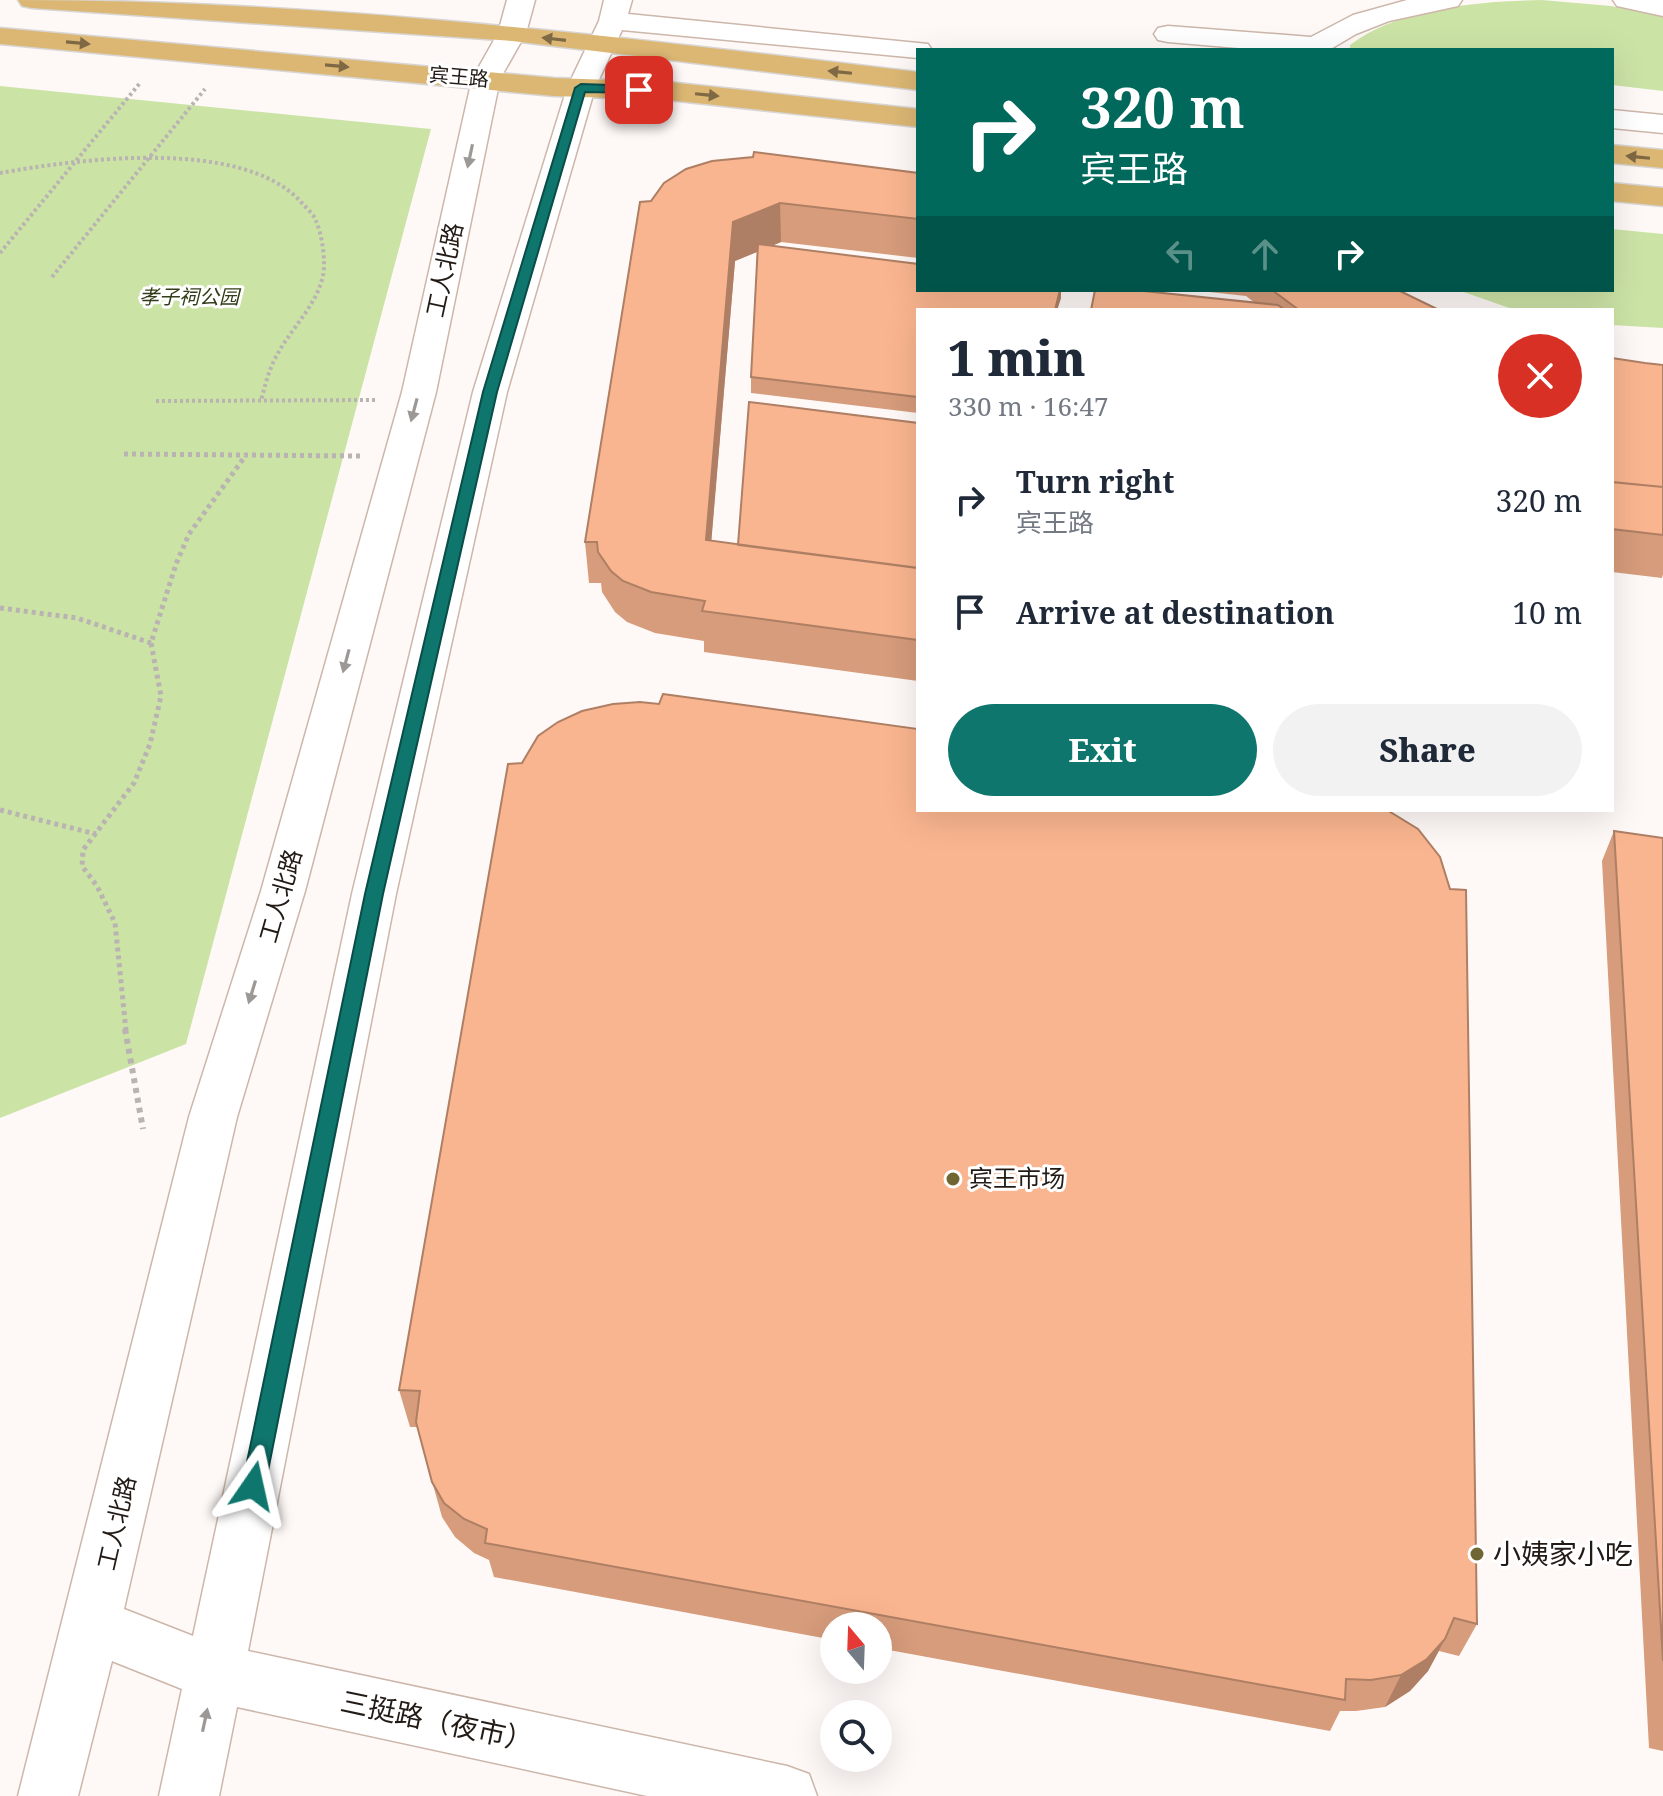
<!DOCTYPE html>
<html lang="en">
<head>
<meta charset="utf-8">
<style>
	:root { --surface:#fff; --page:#f2f2f3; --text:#1f2937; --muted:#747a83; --accent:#0f766e }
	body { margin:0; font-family:"Noto Serif","Noto Sans SC",serif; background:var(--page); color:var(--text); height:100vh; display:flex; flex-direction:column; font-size:30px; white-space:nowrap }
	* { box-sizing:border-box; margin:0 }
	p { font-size:26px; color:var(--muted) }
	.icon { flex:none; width:44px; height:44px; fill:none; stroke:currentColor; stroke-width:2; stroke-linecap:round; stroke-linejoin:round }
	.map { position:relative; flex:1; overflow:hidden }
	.sheet { position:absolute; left:916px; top:308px; width:698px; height:504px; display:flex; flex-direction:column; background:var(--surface); border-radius:0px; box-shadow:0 8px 32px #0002 }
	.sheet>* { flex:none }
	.guide { position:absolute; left:916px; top:48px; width:698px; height:244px; border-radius:0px; box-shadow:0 8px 32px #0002; background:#00695c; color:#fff; overflow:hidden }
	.needle { width:52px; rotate:341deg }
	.controls { position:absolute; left:820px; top:1612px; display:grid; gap:16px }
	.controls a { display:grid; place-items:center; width:72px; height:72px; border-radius:50%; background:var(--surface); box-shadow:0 8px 32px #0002; font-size:40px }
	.pin { position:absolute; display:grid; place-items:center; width:68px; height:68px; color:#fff; margin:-34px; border-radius:16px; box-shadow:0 4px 12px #0006 }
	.me { position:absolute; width:88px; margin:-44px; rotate:11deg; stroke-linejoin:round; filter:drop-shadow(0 0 6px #0008) }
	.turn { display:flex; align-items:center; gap:28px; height:168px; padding:0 32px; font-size:36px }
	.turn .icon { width:104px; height:104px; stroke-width:2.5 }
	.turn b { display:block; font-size:56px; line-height:68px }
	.lanes { display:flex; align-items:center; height:76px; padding:0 32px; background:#0003; justify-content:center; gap:40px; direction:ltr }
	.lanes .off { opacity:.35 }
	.round { display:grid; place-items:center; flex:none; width:84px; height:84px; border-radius:42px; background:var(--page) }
	.summary { display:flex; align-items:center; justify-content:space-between; height:136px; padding:0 32px }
	h1 { font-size:48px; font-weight:800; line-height:60px }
	.action { display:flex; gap:16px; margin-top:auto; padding:16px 32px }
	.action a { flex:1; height:92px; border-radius:48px; background:var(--accent); color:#fff; font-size:32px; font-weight:800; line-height:92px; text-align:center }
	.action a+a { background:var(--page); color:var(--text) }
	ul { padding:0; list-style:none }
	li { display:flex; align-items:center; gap:24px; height:112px; padding:0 32px }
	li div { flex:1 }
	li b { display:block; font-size:30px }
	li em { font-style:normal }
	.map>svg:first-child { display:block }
	.green { fill:#cce3a6 }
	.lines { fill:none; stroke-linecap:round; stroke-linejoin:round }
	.minor-casing { stroke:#cdb6aa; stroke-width:3 }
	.major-casing { stroke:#d7d6d5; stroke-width:3 }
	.path-far2 { stroke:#b9b3b1; stroke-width:4; stroke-dasharray:3 3; stroke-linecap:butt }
	.path-far1 { stroke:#b9b3b1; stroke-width:5; stroke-dasharray:4 4; stroke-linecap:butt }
	.path { stroke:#b9b3b1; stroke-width:6; stroke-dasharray:5 5; stroke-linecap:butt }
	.minor { fill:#fff; fill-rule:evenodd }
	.major { fill:#dcb774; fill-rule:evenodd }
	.wall { fill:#d69c7b }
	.shaded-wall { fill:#ae7f64 }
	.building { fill:#f9b58f; stroke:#ae7f64; stroke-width:2 }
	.oneway { fill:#7f6844 }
	.oneway2 { fill:#9c9896 }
	.route { fill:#0f766e; stroke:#0a4d48; stroke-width:2 }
	.poi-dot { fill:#706633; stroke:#fff; stroke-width:3 }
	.labels { text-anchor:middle; stroke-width:6; stroke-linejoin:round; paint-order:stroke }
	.far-street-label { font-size:20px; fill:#221a15; stroke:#fff }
	.far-park-label { font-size:20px; font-style:italic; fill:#313d18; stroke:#fff }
	.street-label { font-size:24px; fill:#221a15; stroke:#fff }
	.poi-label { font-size:24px; fill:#221a15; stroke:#fff; text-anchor:start }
	.near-poi-label { font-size:28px; fill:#221a15; stroke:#fff; text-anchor:start }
	.near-street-label { font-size:28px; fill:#221a15; stroke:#fff }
</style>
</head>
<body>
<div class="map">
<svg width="1663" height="1796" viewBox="0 0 1663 1796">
	<rect width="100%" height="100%" fill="#fef9f7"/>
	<path class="green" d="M1542,0L1611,6L1663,16V91L1612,85V50H1350V45C1399,7 1482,1 1542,0Z
		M0,86L431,129L186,1044L0,1118Z
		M1612,229L1663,234V328L1612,325V310H1515L1458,290H1612Z"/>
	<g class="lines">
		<defs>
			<path id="minor" d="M507,0H535L526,33L500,79L436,392L305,891L237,1117L124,1609L193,1636L352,894L473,392L567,88L599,21L604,0H632L628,14L928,44L932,50H918V58L622,30L595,88L507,392L396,894L248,1651L787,1766L809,1774L817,1796H647L237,1707L219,1796H159L182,1689L112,1661L78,1796H18L189,1117L261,891L402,392L472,79L498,33Z
				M1407,0H1462L1458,6L1389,21L1356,34L1329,50H1262L1168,42L1158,40L1154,34L1158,28L1168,26L1311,37L1353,15Z
				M1613,0H1663V16L1617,6Z
				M1612,110L1663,115V133L1612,128Z"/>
			<path id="major" d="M18,0C320,0 619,37 918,72V90L512,41L32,8L22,6Z
				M0,28L554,78L668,82L918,109V127L668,100L554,96L0,44Z
				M1612,145L1663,150V168L1612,163Z
				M1612,183L1663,188V206L1612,201Z"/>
		</defs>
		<use href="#minor" class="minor-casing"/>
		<use href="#major" class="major-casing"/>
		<path class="path-far2" d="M0,173C78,159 242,137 301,202C306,208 314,214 316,221C321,232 324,251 324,263C325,298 292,326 277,355C269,369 265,385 261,401
			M0,253L140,83
			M52,277L205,89
			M156,401L375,400"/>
		<path class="path-far1" d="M124,454L360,456
			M0,608L77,618L151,643
			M0,810L96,834
			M126,1031L115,923L97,886L82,866L83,850L134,783L150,744L161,696L151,643L176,564L189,534L246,455"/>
		<path class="path" d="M125,1029L143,1129"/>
		<use href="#minor" class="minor"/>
		<use href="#major" class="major"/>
	</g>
	<path class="wall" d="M918,173V258L781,242L772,246L1061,298L1057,310H918V413L751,393V377L757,252L735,261L711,541L738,545L918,423V681L704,652V641L655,633L627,622L615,612L602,592L601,583H589L585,542L651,201Z
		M1191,290H1398L1439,310H1091L1255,303L1246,296Z
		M1612,358L1645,363L1663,365V574L1662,578L1612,572Z
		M508,764L1477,1624L1459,1656L1439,1651L1428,1671L1410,1691L1385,1707L1356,1711H1340L1330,1731L878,1648V1626H834V1640L494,1577L489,1560L474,1553L455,1537L442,1517L417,1427H410L399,1390Z
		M1614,831L1663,838V1751L1649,1748L1602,861Z"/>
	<path class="shaded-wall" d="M780,203L781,242L735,261L708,581L706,540L733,222Z
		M1060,290H1061V298L1057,310H1055Z
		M1445,1639L1428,1671L1410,1691L1385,1707L1401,1675Z"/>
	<path class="building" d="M754,152L918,173V219L780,203L733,222L706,540L918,568V640L702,611L705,601L651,592L623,581L611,571L598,552L597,542H585L640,202L651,201L664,183L686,169L712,161L753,157Z
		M758,244L918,264V290H1060L1055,310H918V397L751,377Z
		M1095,290H1134L1278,305L1285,310H1091Z
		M1272,290H1398L1439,310H1299Z
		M1612,358L1645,363L1663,365V487L1612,482Z
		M749,402L918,423V568L738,545Z
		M1612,482L1663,487V535L1612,529Z
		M663,694L918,729V810H1387L1418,829L1440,857L1450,889L1466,890L1477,1624L1454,1618L1445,1639L1427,1659L1401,1675L1371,1680L1346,1679L1345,1700L485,1543L487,1529L464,1519L444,1503L432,1482L416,1422L420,1391L399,1390L508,764L522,763L538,736L558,722L582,711L613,704L640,702L659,704Z
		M1614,831L1663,838V1661Z"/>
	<defs><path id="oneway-solid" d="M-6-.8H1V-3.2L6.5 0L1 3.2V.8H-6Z" transform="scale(2)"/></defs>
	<g class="oneway">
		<use href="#oneway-solid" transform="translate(554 39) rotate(-173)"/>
		<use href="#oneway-solid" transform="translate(78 43) rotate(5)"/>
		<use href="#oneway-solid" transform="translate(337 66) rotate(5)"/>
		<use href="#oneway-solid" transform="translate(840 72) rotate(-174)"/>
		<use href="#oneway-solid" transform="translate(707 95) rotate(6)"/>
		<use href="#oneway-solid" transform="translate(1638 157) rotate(-174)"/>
	</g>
	<g class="oneway2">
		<use href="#oneway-solid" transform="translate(470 156) rotate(102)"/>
		<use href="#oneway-solid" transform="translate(414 410) rotate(105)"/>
		<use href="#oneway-solid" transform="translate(346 661) rotate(105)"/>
		<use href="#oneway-solid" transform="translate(252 992) rotate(107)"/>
		<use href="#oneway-solid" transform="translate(205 1720) rotate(-78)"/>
	</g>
	<path class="route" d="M581,84L639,86L645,90L639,93L585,92L497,392L383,894L265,1486L261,1494L253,1497L245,1494L242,1486L365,894L483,392L575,88Z"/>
	<g class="poi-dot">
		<circle cx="953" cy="1179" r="8"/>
		<circle cx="1477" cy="1554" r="8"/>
	</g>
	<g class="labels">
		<g class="far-street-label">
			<text transform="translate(459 77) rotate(5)" y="7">宾王路</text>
		</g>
		<g class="far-park-label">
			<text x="189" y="304">孝子祠公园</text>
		</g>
		<g class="street-label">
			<text transform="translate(445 270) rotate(-78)" y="8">工人北路</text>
			<text transform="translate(281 896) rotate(-74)" y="8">工人北路</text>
			<text transform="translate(117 1523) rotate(-77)" y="8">工人北路</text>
		</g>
		<g class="poi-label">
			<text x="969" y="1187">宾王市场</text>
		</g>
		<g class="near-poi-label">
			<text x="1493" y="1564">小姨家小吃</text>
		</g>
		<g class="near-street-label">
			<text transform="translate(437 1721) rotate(12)" y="10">三挺路（夜市）</text>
		</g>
	</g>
</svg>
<div class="controls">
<a><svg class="needle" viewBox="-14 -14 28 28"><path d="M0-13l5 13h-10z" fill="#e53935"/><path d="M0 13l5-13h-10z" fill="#747a83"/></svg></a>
<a><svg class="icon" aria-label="search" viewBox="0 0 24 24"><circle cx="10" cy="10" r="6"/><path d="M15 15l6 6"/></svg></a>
</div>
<div class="pin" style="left:639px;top:90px;background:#d93025"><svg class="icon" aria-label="arrive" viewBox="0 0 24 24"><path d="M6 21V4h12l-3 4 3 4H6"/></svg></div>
<svg class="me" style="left:253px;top:1486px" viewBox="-20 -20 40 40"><path d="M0-17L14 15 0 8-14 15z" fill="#0f766e" stroke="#fff" stroke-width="4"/></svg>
<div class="guide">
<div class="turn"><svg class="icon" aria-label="right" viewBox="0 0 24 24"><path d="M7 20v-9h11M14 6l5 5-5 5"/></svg><div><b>320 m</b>宾王路</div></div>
<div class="lanes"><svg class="icon off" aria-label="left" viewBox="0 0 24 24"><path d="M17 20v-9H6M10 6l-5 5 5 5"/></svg><svg class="icon off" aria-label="ahead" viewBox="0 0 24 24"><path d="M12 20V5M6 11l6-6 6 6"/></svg><svg class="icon" aria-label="right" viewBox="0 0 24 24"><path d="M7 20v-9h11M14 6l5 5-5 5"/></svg></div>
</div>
<section class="sheet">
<div class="summary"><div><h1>1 min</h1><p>330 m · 16:47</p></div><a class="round" style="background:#d93025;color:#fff"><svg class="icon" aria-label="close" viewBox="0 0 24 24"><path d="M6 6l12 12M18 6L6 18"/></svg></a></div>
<ul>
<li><svg class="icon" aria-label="right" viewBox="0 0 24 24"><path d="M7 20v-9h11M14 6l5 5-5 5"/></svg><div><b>Turn right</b><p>宾王路</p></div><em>320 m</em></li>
<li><svg class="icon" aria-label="arrive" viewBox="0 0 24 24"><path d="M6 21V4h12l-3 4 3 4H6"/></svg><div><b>Arrive at destination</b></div><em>10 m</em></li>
</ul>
<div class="action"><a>Exit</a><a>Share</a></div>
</section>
</div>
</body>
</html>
